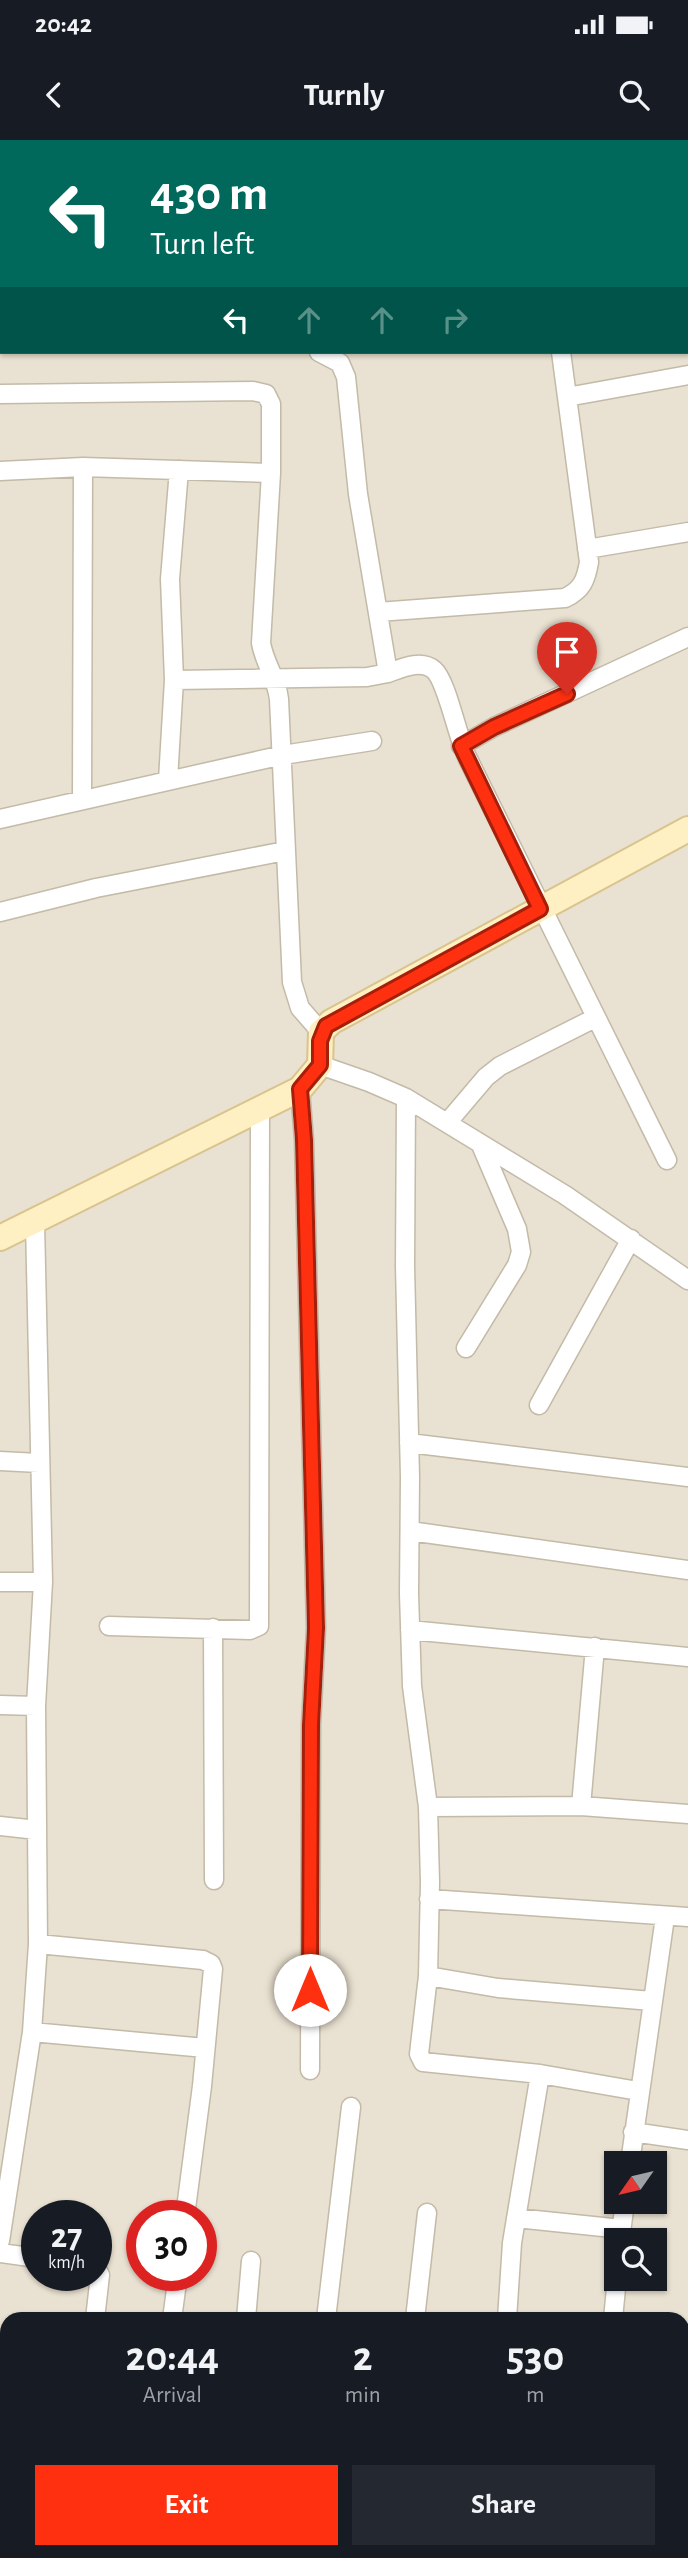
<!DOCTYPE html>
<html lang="en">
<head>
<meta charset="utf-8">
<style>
	:root { --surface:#171b24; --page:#242831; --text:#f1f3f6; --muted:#9ea1a6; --accent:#ff3010 }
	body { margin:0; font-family:"Alegreya Sans",sans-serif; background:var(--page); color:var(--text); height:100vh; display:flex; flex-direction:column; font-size:26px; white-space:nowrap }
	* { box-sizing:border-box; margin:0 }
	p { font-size:23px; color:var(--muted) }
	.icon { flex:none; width:38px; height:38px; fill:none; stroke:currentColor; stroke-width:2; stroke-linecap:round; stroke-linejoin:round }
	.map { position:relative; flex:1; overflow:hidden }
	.sheet { position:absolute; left:0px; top:2172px; width:690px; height:247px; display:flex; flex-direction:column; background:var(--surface); border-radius:21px 21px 0 0; box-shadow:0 2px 5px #0004 }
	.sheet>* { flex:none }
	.guide { position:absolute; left:0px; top:0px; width:690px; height:214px; box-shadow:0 2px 5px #0004; background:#00695c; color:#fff; overflow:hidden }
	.needle { width:46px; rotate:236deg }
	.fabs { position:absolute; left:604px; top:2011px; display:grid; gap:14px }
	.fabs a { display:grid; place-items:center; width:63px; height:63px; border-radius:0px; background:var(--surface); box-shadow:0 2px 5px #0004; font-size:35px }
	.speed { position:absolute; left:21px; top:2060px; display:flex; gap:14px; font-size:35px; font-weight:700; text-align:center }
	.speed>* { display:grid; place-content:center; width:91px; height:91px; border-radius:50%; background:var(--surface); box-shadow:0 2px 5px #0004; line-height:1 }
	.speed small { font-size:18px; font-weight:400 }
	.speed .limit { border:10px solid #d22; background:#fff; color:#111 }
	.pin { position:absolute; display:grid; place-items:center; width:60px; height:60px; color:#fff; margin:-72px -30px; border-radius:50% 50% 50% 0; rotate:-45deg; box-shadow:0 0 7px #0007 }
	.pin .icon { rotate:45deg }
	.me { position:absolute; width:77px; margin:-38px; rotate:0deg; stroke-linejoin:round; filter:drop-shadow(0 0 5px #0008) }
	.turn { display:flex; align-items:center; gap:24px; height:147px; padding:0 35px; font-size:32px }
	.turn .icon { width:91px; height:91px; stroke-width:2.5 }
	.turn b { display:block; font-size:49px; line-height:60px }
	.lanes { display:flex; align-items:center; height:66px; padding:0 35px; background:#0003; justify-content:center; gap:35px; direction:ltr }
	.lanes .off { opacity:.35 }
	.eta { display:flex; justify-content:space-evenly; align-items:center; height:119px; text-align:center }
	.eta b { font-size:42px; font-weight:700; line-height:49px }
	.button { display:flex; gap:14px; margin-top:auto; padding:14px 35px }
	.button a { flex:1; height:80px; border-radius:0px; background:var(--accent); color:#fff; font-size:28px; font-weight:700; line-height:80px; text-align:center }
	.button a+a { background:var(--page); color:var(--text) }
	.status { display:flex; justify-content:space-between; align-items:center; height:49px; padding:0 35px; background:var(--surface); direction:ltr }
	.status svg { height:19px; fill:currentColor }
	header { display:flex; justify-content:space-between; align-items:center; height:91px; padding:0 35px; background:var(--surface); font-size:32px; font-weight:700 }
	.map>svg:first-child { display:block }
	.residential { fill:#e9e1d1; fill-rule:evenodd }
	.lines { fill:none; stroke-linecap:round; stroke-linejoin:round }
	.street-casing { stroke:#c3baa8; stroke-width:21 }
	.secondary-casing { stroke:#d9c48e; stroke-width:28 }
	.street { stroke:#fff; stroke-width:18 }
	.secondary { stroke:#fff0c3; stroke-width:24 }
	.route-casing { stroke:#a61f0a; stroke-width:18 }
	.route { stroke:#ff3010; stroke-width:12 }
</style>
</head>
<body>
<div class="status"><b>20:42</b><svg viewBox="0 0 49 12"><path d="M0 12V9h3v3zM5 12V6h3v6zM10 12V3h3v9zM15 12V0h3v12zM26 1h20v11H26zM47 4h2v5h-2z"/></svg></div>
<header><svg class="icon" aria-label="back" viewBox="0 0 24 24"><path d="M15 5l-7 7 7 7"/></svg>Turnly<svg class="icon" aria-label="search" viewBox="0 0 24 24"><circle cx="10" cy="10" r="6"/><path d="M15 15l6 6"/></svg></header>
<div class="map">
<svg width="688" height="2418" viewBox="0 0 688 2418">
	<rect width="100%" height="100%" fill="#f4efe4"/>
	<path class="residential" d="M0,0H688V2418H0ZM2,2H688V212H2ZM616,2023H654V2062H616ZM37,2076H96V2135H37ZM142,2076H201V2135H142ZM616,2100H654V2138H616ZM7,2179H682V2412H7Z"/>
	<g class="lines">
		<defs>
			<path id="street" d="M429,0V2
				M291,2V0
				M0,82L2,81
				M0,155H2
				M319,212L340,223L346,237L358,354L388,533C402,528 421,519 434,530C447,541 458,600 468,619C534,753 600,887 667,1020
				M0,254L253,251L266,254L271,264V333L261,503C265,525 276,536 279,559L292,842L300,868L321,892
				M567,257L688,235
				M0,331L83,327L271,333
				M587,409L688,392
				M378,472L565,458C582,450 586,440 589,422L561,212
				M174,540L367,537L388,533
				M461,606L494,587L688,497
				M168,640L174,540L170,439L179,330
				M82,660L83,327
				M0,679L283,615L372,601
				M0,772L96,748L285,711
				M320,925L369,942L406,958L565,1055L688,1140
				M300,949L304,1000L316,1488L311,1585L310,1930
				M406,958L405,1126L410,1337L409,1454L412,1546L428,1667L430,1742L428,1836L419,1914L423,1922L540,1934L638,1951
				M447,983L486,937L500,926L595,878
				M466,1208L517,1125L521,1112L517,1089L481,1005
				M539,1265L631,1099
				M409,1303L688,1337
				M0,1321L39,1323
				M410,1391L688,1430
				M0,1442H43
				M109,1486L250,1490L259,1486L260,968
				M213,1488L214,1740
				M410,1490L688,1517
				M0,1565L36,1566
				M581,1666L595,1507
				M428,1667L581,1666L688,1674
				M0,1686L37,1690
				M429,1759L688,1777
				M38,1804L203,1820L211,1824L213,1829L202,1946L185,2076
				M428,1836L498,1848L652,1861
				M32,1892L205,1908
				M633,1992L688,2000
				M630,2023L665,1777
				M516,2078L622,2089
				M620,2100L625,2062
				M0,2101L32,1892L38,1804L36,1566L43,1442L35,1082
				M0,2113L37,2118
				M95,2179L100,2135L96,2128
				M172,2179L178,2135
				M246,2179L251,2121
				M326,2179L351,1967
				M415,2179L427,2073
				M507,2179L512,2103L540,1934
				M613,2179L617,2138
				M682,2340L687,2359L682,2402
				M67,2418L68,2412
				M146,2418L147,2412
				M226,2418L227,2412
				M308,2418L309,2412
				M397,2418V2412"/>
			<path id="secondary" d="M0,1098L300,949L320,925L321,892L331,882L688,689"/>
		</defs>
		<use href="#street" class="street-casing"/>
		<use href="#secondary" class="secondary-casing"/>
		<use href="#street" class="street"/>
		<use href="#secondary" class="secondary"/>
	</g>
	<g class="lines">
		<defs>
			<path id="route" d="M310,1850L311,1585L316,1488L304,1000L300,949L320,925V901L326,886L540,769L461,606L494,587L567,554"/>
		</defs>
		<use href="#route" class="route-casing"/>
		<use href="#route" class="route"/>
	</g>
</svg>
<div class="fabs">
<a><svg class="needle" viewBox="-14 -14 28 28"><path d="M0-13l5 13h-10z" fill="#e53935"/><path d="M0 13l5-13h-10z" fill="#9ea1a6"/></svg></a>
<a><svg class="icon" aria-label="search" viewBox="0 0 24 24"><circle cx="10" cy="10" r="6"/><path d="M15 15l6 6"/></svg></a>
</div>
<div class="speed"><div>27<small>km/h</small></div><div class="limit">30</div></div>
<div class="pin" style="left:567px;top:554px;background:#d93025"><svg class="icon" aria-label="arrive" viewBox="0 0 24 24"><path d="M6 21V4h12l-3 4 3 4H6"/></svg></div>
<svg class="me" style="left:310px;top:1850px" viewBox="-20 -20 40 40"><circle r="19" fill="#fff"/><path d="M0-13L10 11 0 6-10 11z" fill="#ff3010"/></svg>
<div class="guide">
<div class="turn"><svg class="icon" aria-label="left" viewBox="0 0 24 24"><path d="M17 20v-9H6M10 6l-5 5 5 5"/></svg><div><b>430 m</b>Turn left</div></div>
<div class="lanes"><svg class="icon" aria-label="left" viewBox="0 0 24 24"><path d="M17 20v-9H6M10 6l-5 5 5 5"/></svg><svg class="icon off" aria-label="ahead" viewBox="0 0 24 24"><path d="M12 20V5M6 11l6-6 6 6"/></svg><svg class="icon off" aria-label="ahead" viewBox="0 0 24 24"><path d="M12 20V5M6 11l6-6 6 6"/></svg><svg class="icon off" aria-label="right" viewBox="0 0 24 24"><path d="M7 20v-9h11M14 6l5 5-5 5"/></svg></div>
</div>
<section class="sheet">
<div class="eta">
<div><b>20:44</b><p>Arrival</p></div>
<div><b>2</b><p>min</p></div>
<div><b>530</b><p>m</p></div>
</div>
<div class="button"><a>Exit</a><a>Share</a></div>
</section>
</div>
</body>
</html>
